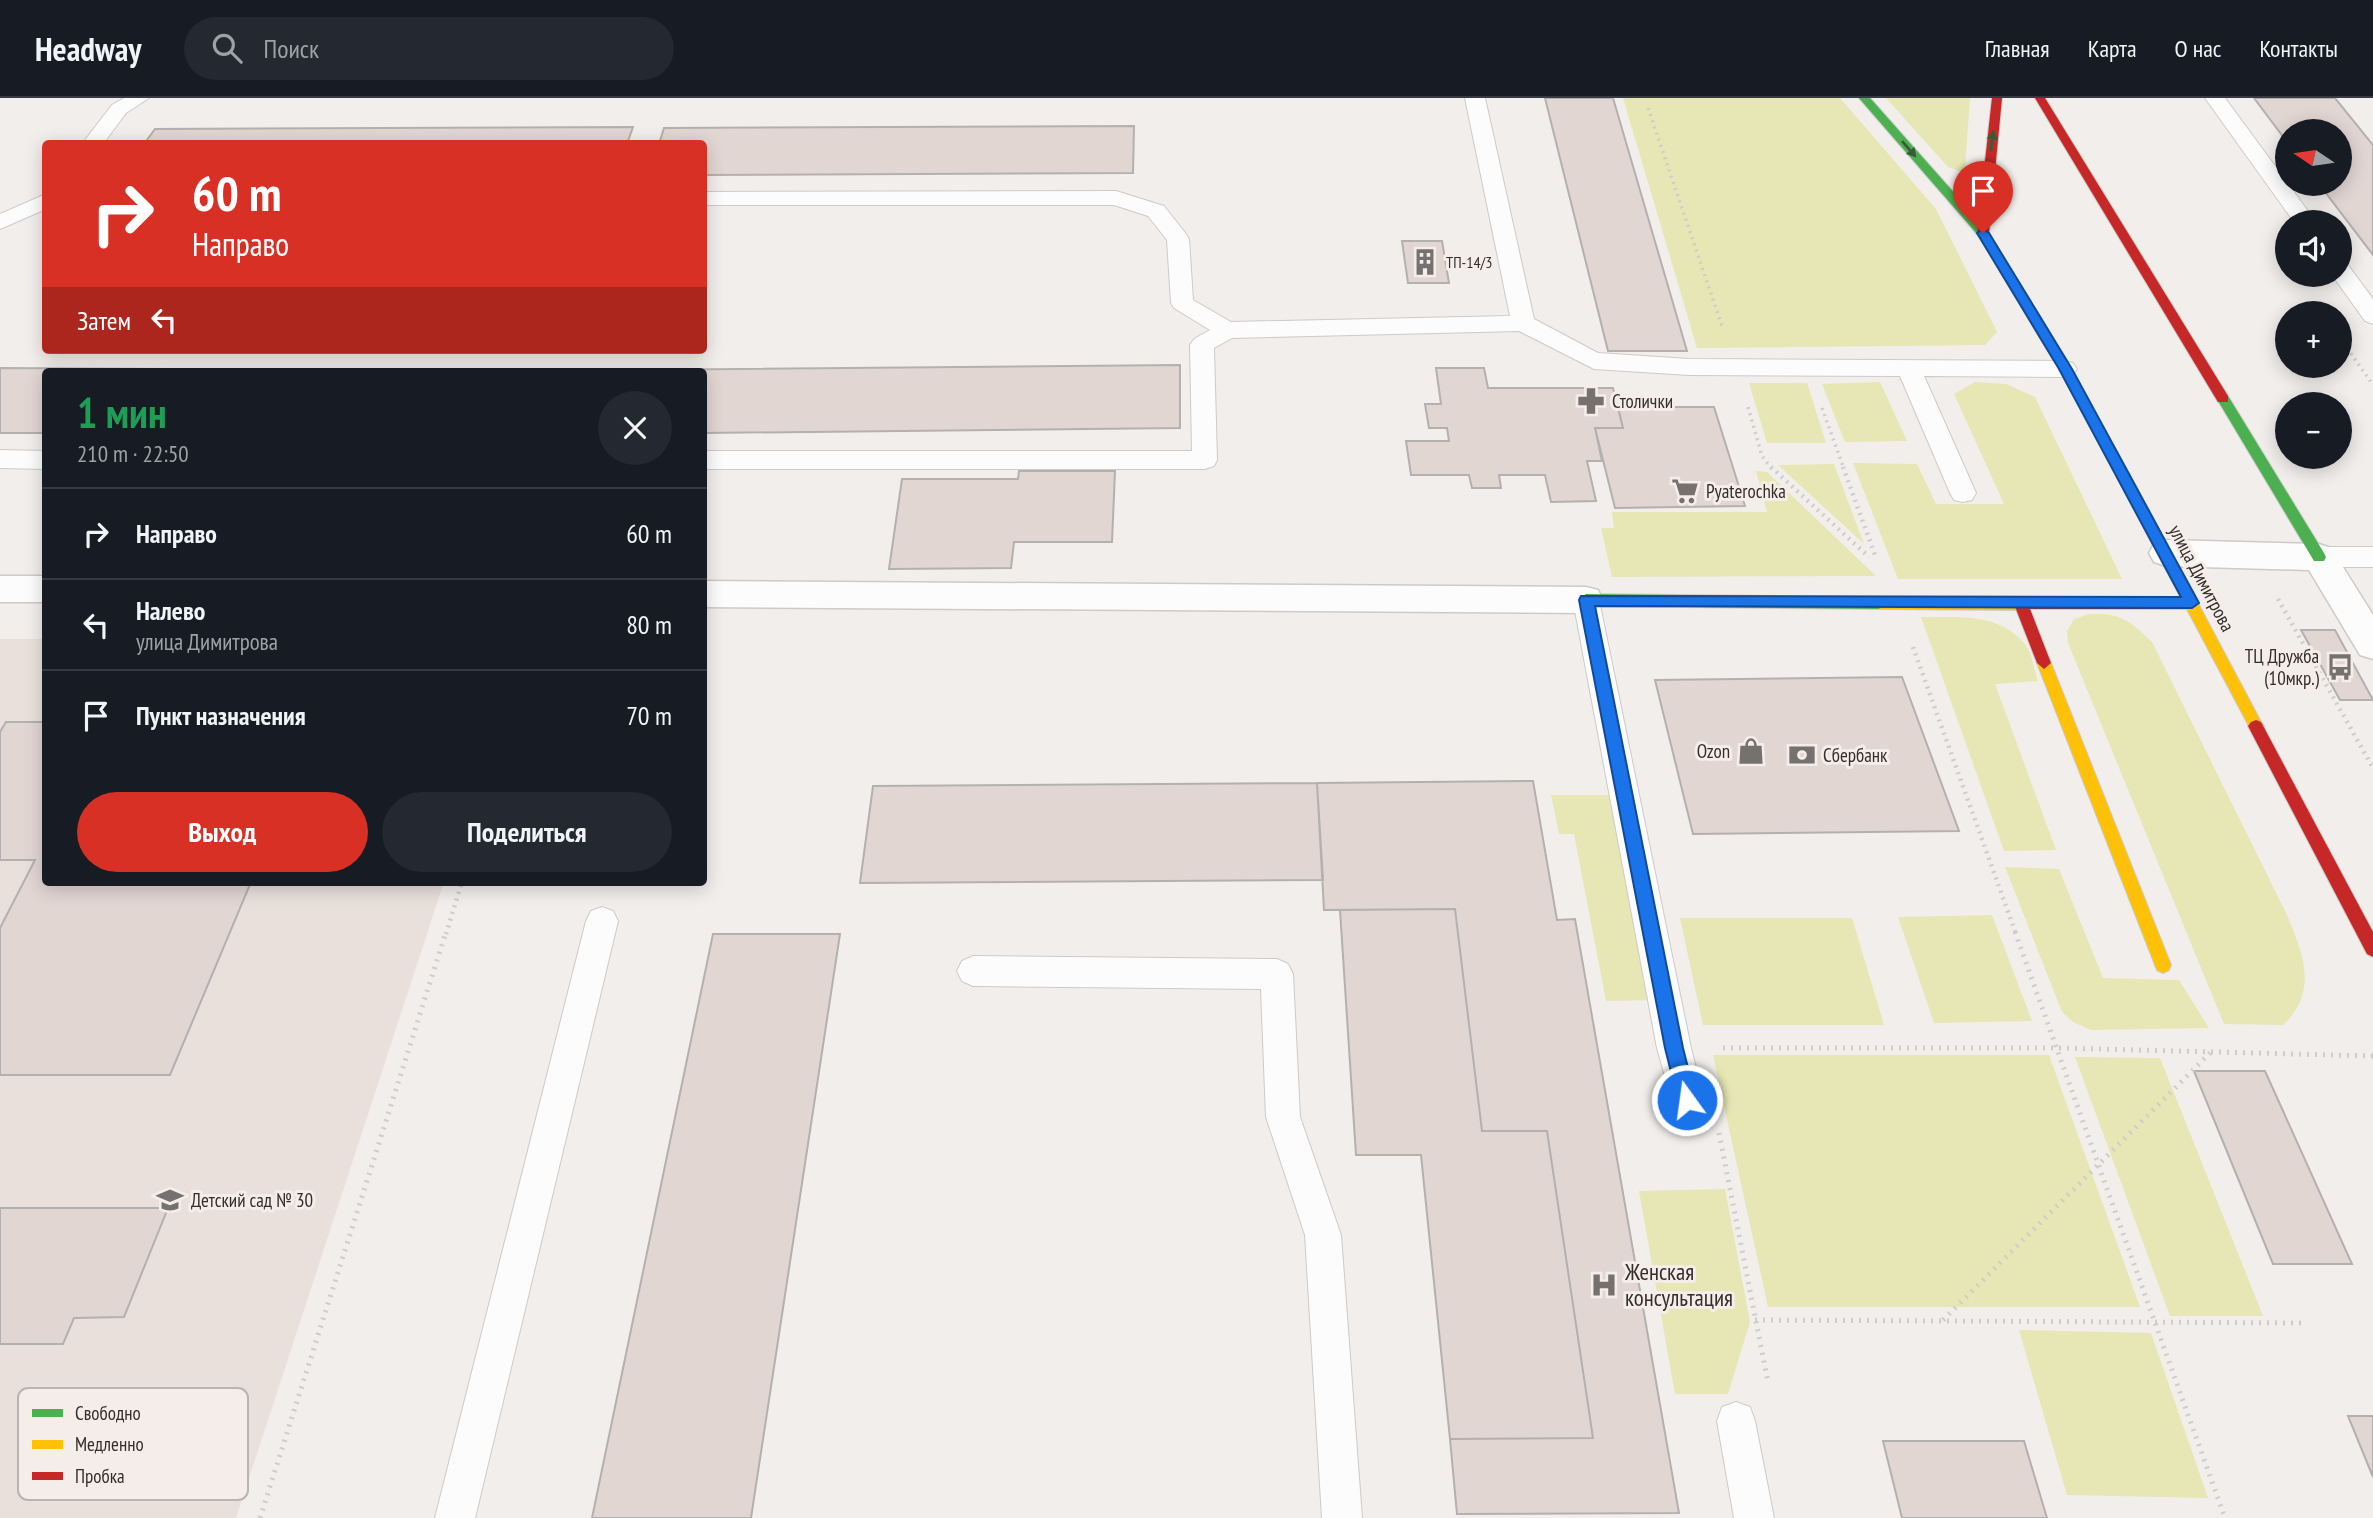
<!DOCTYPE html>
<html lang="ru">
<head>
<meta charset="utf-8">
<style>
	:root { --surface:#171b24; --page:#242831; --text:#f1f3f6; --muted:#9ea1a6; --line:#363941; --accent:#d93025 }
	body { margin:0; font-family:"PT Sans Narrow",sans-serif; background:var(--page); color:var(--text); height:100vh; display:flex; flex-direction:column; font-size:26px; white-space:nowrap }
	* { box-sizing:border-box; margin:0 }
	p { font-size:23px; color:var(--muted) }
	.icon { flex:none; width:38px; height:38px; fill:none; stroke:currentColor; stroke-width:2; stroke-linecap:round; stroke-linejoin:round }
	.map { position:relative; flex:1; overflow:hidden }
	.details { position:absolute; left:42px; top:270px; width:665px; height:518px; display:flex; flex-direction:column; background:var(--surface); border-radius:7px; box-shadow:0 4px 18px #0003 }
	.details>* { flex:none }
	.top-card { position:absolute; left:42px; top:42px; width:665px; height:214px; border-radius:7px; box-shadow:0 4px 18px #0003; background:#d93025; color:#fff; overflow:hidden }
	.needle { width:46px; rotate:283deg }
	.fabs { position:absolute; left:2275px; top:21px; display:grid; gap:14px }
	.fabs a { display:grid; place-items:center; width:77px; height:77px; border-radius:50%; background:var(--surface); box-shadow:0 4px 18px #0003; font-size:35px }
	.pin { position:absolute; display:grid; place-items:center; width:60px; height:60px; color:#fff; margin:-72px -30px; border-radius:50% 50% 50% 0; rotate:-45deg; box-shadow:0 0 7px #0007 }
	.pin .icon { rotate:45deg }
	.me { position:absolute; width:77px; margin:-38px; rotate:346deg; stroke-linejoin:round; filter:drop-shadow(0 0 5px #0008) }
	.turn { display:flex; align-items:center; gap:24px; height:147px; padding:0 35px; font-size:32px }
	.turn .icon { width:91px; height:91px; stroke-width:2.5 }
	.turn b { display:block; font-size:49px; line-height:60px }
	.then { display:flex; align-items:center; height:66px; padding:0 35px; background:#0003; gap:14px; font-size:26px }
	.round { display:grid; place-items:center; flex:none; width:74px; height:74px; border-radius:37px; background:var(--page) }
	.overview { display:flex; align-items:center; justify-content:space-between; height:119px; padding:0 35px }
	h1 { font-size:42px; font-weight:700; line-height:52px; color:#1e9e55 }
	.primary-button { display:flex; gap:14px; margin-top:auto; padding:14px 35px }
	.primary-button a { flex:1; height:80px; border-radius:42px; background:var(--accent); color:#fff; font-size:28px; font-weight:700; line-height:80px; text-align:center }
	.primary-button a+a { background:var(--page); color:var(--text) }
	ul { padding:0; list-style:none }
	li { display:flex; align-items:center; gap:21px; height:91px; padding:0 35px; border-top:2px solid var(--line) }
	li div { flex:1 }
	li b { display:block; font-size:26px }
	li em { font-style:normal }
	header { display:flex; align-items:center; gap:42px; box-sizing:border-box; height:98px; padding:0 35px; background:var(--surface); border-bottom:2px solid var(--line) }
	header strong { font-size:33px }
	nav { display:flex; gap:38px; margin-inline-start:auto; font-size:24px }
	.search { width:490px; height:63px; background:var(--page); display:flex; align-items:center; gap:18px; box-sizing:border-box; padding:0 24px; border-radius:38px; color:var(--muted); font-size:26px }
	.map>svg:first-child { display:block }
	.built { fill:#e9e0db }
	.green { fill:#e6e7b4 }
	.building { fill:#e2d6d3; stroke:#b4b0af; stroke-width:2 }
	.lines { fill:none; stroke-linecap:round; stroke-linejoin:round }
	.lane-casing { stroke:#cdcac8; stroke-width:2 }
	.street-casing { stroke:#cdcac8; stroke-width:3 }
	.fast-casing { stroke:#cdcac8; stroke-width:2 }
	.slow-casing { stroke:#cdcac8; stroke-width:2 }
	.jam-casing { stroke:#cdcac8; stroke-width:2 }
	.path-far2 { stroke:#cfcdcc; stroke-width:3.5; stroke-dasharray:2 4.5; stroke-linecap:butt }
	.path-far1 { stroke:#cfcdcc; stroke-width:4.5; stroke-dasharray:2 5; stroke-linecap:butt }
	.path { stroke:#cfcdcc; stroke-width:5; stroke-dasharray:2 6; stroke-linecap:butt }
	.lane { fill:#fdfcfc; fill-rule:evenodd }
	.street { fill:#fdfcfc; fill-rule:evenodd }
	.fast { fill:#4caf50; fill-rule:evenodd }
	.slow { fill:#ffc107; fill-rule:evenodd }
	.jam { fill:#c62828; fill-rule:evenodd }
	.oneway { fill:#3a5b39 }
	.route { fill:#1a73e8; stroke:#114b97; stroke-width:2 }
	.labels { text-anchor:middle; stroke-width:6; stroke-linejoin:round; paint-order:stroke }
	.far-poi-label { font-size:16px; fill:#312e2c; stroke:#f5ede9; text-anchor:start }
	.poi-label { font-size:19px; fill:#312e2c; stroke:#f5ede9; text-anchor:start }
	.street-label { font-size:19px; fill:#312e2c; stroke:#f5ede9 }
	.near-poi-label { font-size:23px; fill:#312e2c; stroke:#f5ede9; text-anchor:start }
	.key { fill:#f5ede9; stroke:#bab4b0; stroke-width:2 }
	.key-label { font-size:19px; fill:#312e2c }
</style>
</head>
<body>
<header>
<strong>Headway</strong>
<div class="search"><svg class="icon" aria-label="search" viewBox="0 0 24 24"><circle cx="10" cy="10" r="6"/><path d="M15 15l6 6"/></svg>Поиск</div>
<nav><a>Главная</a><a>Карта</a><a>О нас</a><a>Контакты</a></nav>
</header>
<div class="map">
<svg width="2373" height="1420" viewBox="0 0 2373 1420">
	<rect width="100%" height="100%" fill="#f2eeec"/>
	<path class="built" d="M0,541H45L46,784H444L236,1420H0Z"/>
	<path class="green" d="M1623,0H1840L1936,111L1997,234L1985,247L1697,250Z
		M1886,0H1970L1965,71L1961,74L1948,69Z
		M1880,284L1907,343L1845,344L1822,286Z
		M1975,284L2006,286L2035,299L2122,481H1898L1853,365L1917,366L1936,406H2004L1954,296Z
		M1749,285H1807L1826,345H1767Z
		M1834,366L1864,446L1778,367Z
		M1756,373L1767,374L1876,478L1612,479L1601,430H1614L1612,414H1767Z
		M2089,516C2122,515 2129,522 2152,544L2287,817C2303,856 2319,893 2283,927L2224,926L2068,545L2067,533L2074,521Z
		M1921,519C1958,520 1998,514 2025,546C2032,555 2034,572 2038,583L1995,586L2056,752L2004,753Z
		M1551,697H1615L1659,902L1606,903L1574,736H1559Z
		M2005,769L2059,771L2103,880L2179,882L2209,930L2091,932L2073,924L2062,914Z
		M1992,817L2032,923L1934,925L1898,819Z
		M1680,820H1852L1884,927H1703Z
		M1713,957H2049L2140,1209H1768Z
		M2075,959L2160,960L2263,1218H2170Z
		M1725,1091L1750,1224L1728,1296H1675L1639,1093Z
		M2019,1232L2151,1235L2208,1400L2067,1397Z"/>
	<path class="building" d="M1545,0H1613L1687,253H1608Z
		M2254,0H2335L2373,47V157L2319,86H2340V33H2287V44Z
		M1134,28L1133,75L704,77V46H659L664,30Z
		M633,29L627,46H144L155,31Z
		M1402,143H1442L1449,185H1408Z
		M1180,267V330L704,335V273H529Z
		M0,270L362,272L46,273V335H0Z
		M1436,270H1484L1488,290H1613L1623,330H1595L1602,363H1587L1596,403L1551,404L1545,377H1499L1501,390H1472L1469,377H1411L1406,343H1449L1447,330H1429L1425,306H1441Z
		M1618,309H1714L1745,408L1615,410L1595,330H1623Z
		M1019,373H1115L1112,444H1014L1011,470L889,471L902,381H1018Z
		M2301,532H2335L2373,602H2340Z
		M1902,579L1959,733L1693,736L1655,582Z
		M6,624H46V784H251L170,977H0V830L35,762H0V634Z
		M1533,683L1557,822L1575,821L1679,1415L1457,1416L1450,1341L1593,1340L1547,1033H1482L1455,811L1324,812L1317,685Z
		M1317,685L1323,782L860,785L873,688Z
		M1455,811L1482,1033H1547L1593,1340L1450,1341L1421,1057H1356L1340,812Z
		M713,836H840L751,1420H592Z
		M2194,973H2265L2352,1166H2273Z
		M0,1110H168L124,1219L74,1220L63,1246H0Z
		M2348,1318H2373V1379Z
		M1883,1343H2024L2047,1420H1902Z"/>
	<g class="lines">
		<defs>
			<path id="lane" d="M124,0H149L126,15L103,46H82L112,7Z
				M1465,0H1485L1534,221L1598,255L1689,261L2065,263L2073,265L2077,271L2073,277L2065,279L1924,278L1976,395L1972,402L1963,404L1954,402L1950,395L1900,278L1689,277L1594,271L1519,233L1232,240L1214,250L1217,362L1214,368L1205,371H704V353H1192L1190,247L1194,241L1210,232L1174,210L1171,205L1167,142L1148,118L1114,107H704V94L1116,93L1164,108L1186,136L1189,141L1193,202L1231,224L1510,218Z
				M2205,0H2225L2316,124H2294Z
				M46,96V111L0,131V116Z
				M2340,165L2348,167L2373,201V226L2365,223L2332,177H2340Z
				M0,352L46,353V371L0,370Z
				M2319,449H2373V469H2319L2310,466L2306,459L2310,452Z
				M1586,492L1595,495L1599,502L1691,950L1704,1002L1699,1014L1687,1018L1675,1014L1657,950L1573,502L1577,495Z
				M602,809L613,813L618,823L475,1420H435L586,823L591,813Z
				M973,858L1277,861L1288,866L1293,876L1300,1019L1341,1137L1362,1420H1322L1305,1137L1266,1019L1261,891L973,888L962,883L957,873L962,863Z
				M1736,1304L1750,1309L1755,1323L1774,1420H1734L1717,1323L1722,1309Z"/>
			<path id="street" d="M2166,442L2319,446L2331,450L2373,517V561L2360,557L2309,472L2166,468L2154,464L2149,455L2154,446Z
				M0,478H46V504H0Z
				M704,483L1586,489L1598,492L1603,502L1598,512L1586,515L704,509Z"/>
			<path id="fast" d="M1859,0H1870L1987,132L2071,271L2130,377L2128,380H2118L2059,271L1978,137Z
				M2223,297L2228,298L2324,455L2326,459L2324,463H2314L2217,301Z
				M1586,496L1880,499L1887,505L1880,511L1586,508L1579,502Z"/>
			<path id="slow" d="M2123,372L2130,377L2261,624L2264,628L2261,632H2251L2116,377Z
				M1880,499L2021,500L2028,506L2021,512L1880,511L1873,505Z
				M2044,559L2051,565L2171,867L2169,872L2163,875L2157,872L2155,867L2037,565Z"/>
			<path id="jam" d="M1992,0H2002L1989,135L1983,139L1977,135Z
				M2035,0H2045L2228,298V304H2218Z
				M2191,499L2198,505L2191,511H2030L2051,565L2044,571L2037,565L2014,506L2021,500Z
				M2256,622L2261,624L2373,834V859L2367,856L2248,628L2251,624Z"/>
		</defs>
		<use href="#lane" class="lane-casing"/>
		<use href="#street" class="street-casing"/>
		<use href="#fast" class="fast-casing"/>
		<use href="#slow" class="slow-casing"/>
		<use href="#jam" class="jam-casing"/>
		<path class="path-far2" d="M1648,10L1723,231
			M2276,148L2287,164
			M2296,177L2302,186
			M2347,250L2373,287
			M1748,309L1762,358L1772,371
			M1822,310L1844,371"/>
		<path class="path-far1" d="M1771,369L1869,459
			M1843,369L1876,460
			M2278,501L2373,670
			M1913,549L2016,836
			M446,836L462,784"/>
		<path class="path" d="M2015,834L2225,1420
			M1723,950H2057L2373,958
			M1719,1035L1768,1284
			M1755,1222L2304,1225
			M1943,1222L2211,954
			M260,1420L446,834"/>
		<use href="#lane" class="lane"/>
		<use href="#street" class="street"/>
		<use href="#fast" class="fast"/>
		<use href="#slow" class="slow"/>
		<use href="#jam" class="jam"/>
	</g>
	<defs><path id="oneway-solid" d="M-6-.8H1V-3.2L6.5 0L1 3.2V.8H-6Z" transform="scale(1.75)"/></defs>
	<g class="oneway">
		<use href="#oneway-solid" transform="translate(1992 43) rotate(-83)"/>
		<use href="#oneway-solid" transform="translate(1909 51) rotate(49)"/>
	</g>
	<path class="route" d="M1983,131L1989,135L2072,271L2199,505L2192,510L1595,508L1683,950L1696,1002L1693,1008L1687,1011L1680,1008L1678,1002L1665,950L1579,502L1581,498L2181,499L2059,271L1977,135Z"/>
	<defs>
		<symbol id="building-bare" viewBox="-9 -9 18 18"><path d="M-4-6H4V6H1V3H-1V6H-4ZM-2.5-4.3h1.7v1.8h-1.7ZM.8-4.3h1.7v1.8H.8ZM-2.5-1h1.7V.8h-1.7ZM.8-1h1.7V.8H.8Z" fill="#75716f" stroke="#f5ede9" stroke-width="2.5" paint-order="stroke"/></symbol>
		<symbol id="pharmacy-bare" viewBox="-9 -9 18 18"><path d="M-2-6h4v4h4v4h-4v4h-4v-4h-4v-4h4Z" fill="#75716f" stroke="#f5ede9" stroke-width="2.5" paint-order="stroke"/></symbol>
		<symbol id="supermarket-bare" viewBox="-9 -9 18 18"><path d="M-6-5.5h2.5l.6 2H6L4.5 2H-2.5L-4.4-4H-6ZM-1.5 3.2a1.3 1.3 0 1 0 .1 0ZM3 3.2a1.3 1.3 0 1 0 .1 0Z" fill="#75716f" stroke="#f5ede9" stroke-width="2.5" paint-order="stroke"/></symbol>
		<symbol id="bus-bare" viewBox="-9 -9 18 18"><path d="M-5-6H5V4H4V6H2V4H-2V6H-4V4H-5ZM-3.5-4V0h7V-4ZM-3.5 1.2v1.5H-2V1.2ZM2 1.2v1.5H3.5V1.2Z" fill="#75716f" stroke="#f5ede9" stroke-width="2.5" paint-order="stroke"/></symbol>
		<symbol id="shop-bare" viewBox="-9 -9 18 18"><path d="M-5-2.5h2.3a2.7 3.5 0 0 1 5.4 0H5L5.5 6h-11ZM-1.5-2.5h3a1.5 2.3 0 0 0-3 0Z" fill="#75716f" stroke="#f5ede9" stroke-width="2.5" paint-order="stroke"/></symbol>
		<symbol id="bank-bare" viewBox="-9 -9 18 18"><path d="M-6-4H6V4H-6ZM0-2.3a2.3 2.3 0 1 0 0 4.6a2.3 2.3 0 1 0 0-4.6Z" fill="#75716f" stroke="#f5ede9" stroke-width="2.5" paint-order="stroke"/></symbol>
		<symbol id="school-bare" viewBox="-9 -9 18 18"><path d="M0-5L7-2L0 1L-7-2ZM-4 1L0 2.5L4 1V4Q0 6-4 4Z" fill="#75716f" stroke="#f5ede9" stroke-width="2.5" paint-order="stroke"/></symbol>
		<symbol id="hospital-bare" viewBox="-9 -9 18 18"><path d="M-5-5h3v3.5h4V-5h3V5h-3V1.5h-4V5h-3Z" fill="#75716f" stroke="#f5ede9" stroke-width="2.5" paint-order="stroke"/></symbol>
	</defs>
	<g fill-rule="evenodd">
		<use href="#building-bare" x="1406" y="145" width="38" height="38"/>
		<use href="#pharmacy-bare" x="1572" y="284" width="38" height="38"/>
		<use href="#supermarket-bare" x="1666" y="374" width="38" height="38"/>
		<use href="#bus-bare" x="2321" y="550" width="38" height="38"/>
		<use href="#shop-bare" x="1732" y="634" width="38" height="38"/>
		<use href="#bank-bare" x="1783" y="638" width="38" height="38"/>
		<use href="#school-bare" x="151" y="1083" width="38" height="38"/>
		<use href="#hospital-bare" x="1585" y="1168" width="38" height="38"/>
	</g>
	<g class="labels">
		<g class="far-poi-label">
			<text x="1446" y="170">ТП-14/3</text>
		</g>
		<g class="poi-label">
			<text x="1612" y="310">Столички</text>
			<text x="1706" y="400">Pyaterochka</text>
			<text x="2319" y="565" text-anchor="end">ТЦ Дружба<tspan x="2319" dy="22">(10мкр.)</tspan></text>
			<text x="1730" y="660" text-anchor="end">Ozon</text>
			<text x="1823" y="664">Сбербанк</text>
			<text x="191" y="1109">Детский сад № 30</text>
		</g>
		<g class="street-label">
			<text transform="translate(2202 480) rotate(62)" y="7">улица Димитрова</text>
		</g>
		<g class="near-poi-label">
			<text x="1625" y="1182">Женская<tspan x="1625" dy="26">консультация</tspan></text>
		</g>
	</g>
	<rect x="18" y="1290" width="230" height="112" rx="10" class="key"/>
	<rect x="32" y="1311" width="31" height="8" fill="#4caf50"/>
	<rect x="32" y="1342" width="31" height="9" fill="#ffc107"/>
	<rect x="32" y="1374" width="31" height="8" fill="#c62828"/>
	<g class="key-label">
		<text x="75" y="1322">Свободно</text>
		<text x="75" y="1353">Медленно</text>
		<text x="75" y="1385">Пробка</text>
	</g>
</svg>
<div class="fabs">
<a><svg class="needle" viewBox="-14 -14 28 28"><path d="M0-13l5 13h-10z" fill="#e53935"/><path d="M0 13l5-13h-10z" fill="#9ea1a6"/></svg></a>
<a><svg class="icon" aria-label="sound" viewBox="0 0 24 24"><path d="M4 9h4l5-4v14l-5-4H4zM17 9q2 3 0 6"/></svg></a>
<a>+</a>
<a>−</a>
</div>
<div class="pin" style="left:1983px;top:135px;background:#d93025"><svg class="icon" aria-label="arrive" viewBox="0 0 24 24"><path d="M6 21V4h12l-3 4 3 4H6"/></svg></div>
<svg class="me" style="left:1687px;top:1002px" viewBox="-20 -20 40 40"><circle r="17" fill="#1a73e8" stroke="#fff" stroke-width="3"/><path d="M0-11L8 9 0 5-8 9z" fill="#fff"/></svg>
<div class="top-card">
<div class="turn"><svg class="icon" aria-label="right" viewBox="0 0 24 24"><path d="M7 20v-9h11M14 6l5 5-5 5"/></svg><div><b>60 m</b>Направо</div></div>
<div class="then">Затем<svg class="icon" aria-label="left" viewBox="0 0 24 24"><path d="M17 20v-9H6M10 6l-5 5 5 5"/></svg></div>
</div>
<section class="details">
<div class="overview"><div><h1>1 мин</h1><p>210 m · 22:50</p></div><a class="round"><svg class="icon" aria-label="close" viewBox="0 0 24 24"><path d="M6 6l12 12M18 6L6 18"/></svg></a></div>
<ul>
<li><svg class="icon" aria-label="right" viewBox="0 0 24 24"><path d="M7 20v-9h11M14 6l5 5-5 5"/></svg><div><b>Направо</b></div><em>60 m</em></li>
<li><svg class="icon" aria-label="left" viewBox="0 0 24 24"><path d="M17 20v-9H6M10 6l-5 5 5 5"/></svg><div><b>Налево</b><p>улица Димитрова</p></div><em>80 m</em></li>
<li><svg class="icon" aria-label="arrive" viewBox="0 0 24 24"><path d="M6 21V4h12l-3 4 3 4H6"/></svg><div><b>Пункт назначения</b></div><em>70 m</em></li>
</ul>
<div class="primary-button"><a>Выход</a><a>Поделиться</a></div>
</section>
</div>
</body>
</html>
